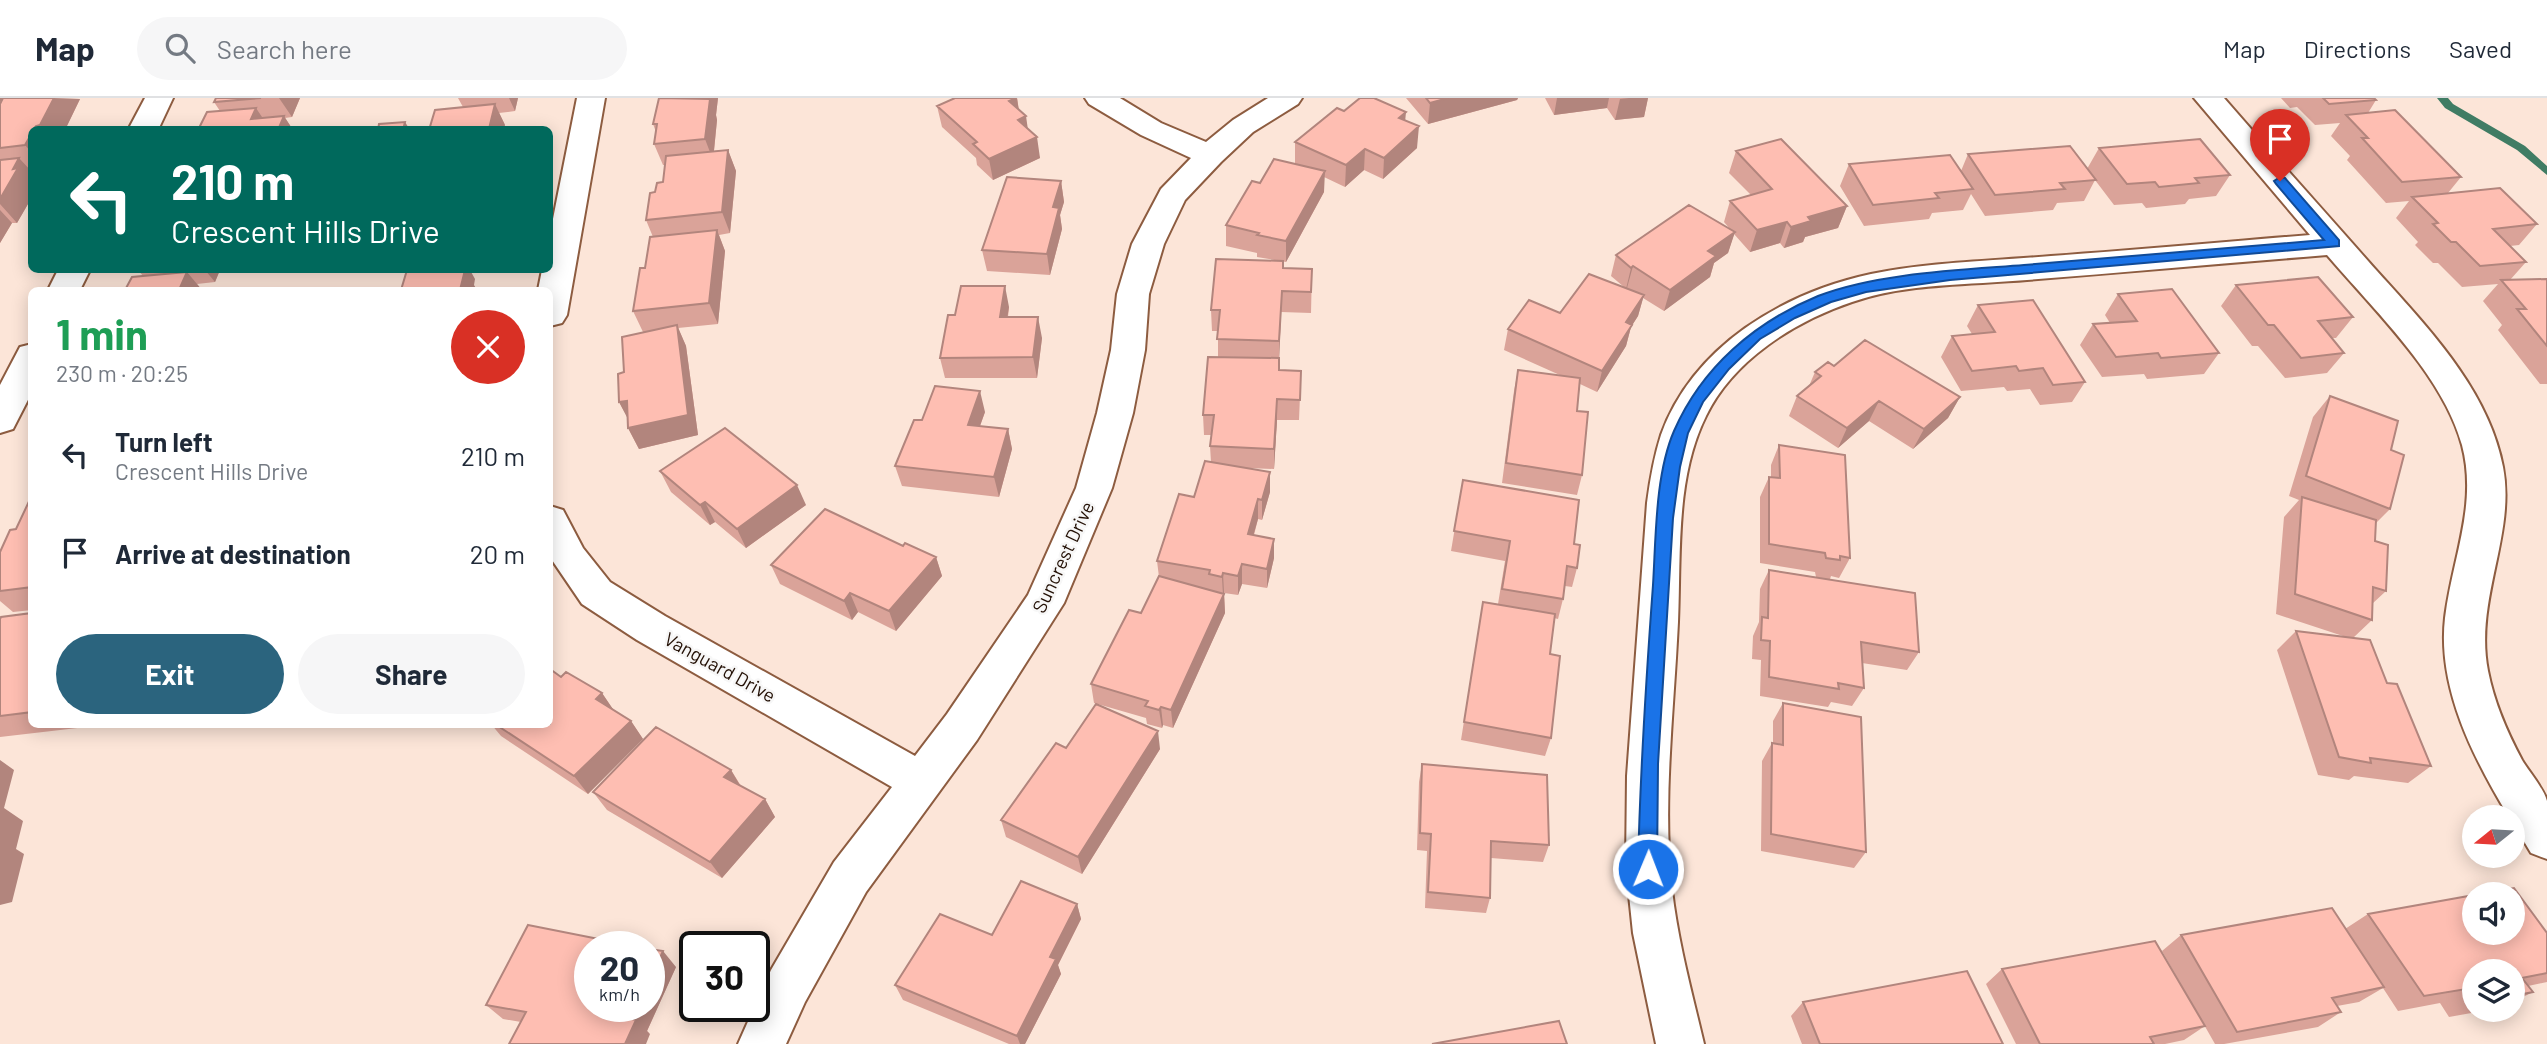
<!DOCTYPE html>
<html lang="en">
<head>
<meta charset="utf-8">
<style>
	:root { --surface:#fff; --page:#f6f6f7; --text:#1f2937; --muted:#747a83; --line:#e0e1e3; --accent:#2b647e }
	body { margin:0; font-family:Barlow,sans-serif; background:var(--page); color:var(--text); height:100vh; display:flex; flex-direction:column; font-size:26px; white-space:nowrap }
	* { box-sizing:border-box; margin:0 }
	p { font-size:23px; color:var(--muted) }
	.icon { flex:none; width:38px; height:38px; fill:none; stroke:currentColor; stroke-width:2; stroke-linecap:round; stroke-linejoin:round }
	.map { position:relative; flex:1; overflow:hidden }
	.panel { position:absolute; left:28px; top:189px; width:525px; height:441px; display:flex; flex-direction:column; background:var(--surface); border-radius:10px; box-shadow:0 4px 18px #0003 }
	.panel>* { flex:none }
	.banner { position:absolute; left:28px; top:28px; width:525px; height:147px; border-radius:10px; box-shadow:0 4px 18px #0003; background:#00695c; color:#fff; overflow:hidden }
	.needle { width:46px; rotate:252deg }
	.buttons { position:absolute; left:2462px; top:707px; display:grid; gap:14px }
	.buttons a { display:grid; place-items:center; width:63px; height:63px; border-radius:50%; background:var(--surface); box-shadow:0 4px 18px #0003; font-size:35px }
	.speed { position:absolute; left:574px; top:833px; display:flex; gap:14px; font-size:35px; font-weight:700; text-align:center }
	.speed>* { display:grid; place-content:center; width:91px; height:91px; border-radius:50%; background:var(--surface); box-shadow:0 4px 18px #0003; line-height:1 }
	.speed small { font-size:18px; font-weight:400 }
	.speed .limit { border:4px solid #111; border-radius:10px; background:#fff; color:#111 }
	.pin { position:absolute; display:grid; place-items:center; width:60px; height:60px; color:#fff; margin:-72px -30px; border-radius:50% 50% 50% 0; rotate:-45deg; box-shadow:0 0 7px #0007 }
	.pin .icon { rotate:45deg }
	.me { position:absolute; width:77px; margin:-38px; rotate:1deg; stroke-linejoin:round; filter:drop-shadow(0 0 5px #0008) }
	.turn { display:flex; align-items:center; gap:24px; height:147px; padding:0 28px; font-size:32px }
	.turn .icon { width:91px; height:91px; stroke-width:2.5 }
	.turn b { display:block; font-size:49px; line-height:60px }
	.round { display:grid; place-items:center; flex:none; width:74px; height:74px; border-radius:37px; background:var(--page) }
	.head { display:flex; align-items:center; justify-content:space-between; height:119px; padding:0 28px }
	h1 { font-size:42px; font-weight:700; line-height:52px; color:#1e9e55 }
	.button { display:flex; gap:14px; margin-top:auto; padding:14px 28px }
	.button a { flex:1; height:80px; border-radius:42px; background:var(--accent); color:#fff; font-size:28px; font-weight:700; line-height:80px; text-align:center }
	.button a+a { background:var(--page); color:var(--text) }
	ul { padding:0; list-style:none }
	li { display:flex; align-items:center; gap:21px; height:98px; padding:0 28px }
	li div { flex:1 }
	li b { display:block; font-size:26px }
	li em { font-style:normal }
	header { display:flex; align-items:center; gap:42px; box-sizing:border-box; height:98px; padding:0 35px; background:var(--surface); border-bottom:2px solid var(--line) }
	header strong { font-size:33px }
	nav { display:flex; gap:38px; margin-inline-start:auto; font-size:24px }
	.search { width:490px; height:63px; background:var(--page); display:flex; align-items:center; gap:18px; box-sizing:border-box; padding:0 24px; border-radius:38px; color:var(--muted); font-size:26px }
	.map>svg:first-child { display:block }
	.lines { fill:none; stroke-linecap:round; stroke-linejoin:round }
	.stream { fill:#407c64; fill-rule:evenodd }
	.minor-casing { stroke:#8d5c40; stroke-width:4 }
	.minor { fill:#fff; fill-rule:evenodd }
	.wall { fill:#daa399 }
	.shaded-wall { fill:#b2857d }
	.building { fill:#febeb2; stroke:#b2857d; stroke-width:2 }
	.route { fill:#1a73e8; stroke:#114b97; stroke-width:2 }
	.labels { text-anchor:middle; stroke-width:5; stroke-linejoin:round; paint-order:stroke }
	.street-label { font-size:19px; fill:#231005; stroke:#f7f7f7 }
</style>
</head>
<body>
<header>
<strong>Map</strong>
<div class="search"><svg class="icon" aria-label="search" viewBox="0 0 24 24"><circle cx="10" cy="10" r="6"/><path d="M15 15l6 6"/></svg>Search here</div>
<nav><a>Map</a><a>Directions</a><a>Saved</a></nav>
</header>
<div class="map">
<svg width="2547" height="946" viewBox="0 0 2547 946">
	<rect width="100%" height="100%" fill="#fce5d8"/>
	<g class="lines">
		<path class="stream" d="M2437,0H2448L2453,6L2525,48L2547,68V77L2517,52L2445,10Z"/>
		<defs>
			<path id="minor" d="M145,0H173L158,32H128Z
				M577,0H605L567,217L562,225L550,228V192H538L542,172H550V136Z
				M1085,0H1120L1161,25L1206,44L1233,22L1268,0H1302L1298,6L1253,34L1221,64L1185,102L1164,146L1149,196L1145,252L1133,315L1112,390L1064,505L977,642L866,794L805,904L786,946H738L771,872L834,764L892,689L637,542L582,506L550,459V408L563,412L583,450L610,484L665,518L915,658L947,616L1028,497L1076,390L1097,315L1111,252L1117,196L1132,146L1161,91L1191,60L1141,37L1089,6Z
				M2194,0H2224C2269,52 2315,103 2361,155C2415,217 2487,284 2503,369C2516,437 2474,502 2488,573C2494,604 2507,634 2522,662C2529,674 2543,689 2547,703C2547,716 2547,746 2547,761L2531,755L2513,725V719H2509C2474,661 2437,590 2445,520C2452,461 2478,407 2462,347C2443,277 2373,211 2327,157C2227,165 2127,174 2027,182C1969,187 1907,185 1852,204C1795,223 1733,262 1706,318C1675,380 1681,457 1678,524C1674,613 1662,704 1672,792C1678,844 1692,895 1704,946H1656L1633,835L1626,768L1627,678L1647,405C1650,382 1654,359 1661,337C1693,248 1783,195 1871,176C1930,164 1991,163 2051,158C2137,152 2224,144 2310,137Z
				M58,172H90L80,192H48Z
				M32,246V294L13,331L0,335V287L20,249Z"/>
		</defs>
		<use href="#minor" class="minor-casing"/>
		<use href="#minor" class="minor"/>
	</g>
	<path class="wall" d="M0,0L80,1L65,32H32V70H28L32,74V99L17,125H12L0,145Z
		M216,0H300L292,19L285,20L293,32L220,13L214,4Z
		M458,0H518L515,13L499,15L505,27L463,9Z
		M659,0H718L716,17L717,22L714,53L728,52L736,73L730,135L719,137L725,153L718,226L678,230L686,248L698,337L639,351L628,330V320L619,304L624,274L643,234L633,213L653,139L646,122L655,94L663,84L665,67H663L654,46L656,34L653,26Z
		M1017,0L1019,12L1040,60L993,82L977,67L976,60L942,29L937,8Z
		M1406,0H1518L1517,2L1428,26Z
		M1545,0H1648L1644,19L1615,22L1607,10L1554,17Z
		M2281,0H2374L2376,2L2368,15L2461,79L2448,95L2537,126L2519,147L2510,148L2526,164L2510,182L2547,181V286H2540L2498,232L2502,227L2483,203L2498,186L2462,189L2438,165H2433L2415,147L2418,144L2396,120L2409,103L2386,105L2347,62L2350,58L2331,38L2340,25L2315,27L2297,9L2290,10Z
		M1344,13L1405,22L1417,50L1383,81L1364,72L1345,89L1324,79V94L1286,164L1257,159V155L1226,148V127L1260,85L1298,67L1295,66V44Z
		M2099,50L2230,77L2216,98L2189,101L2185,106L2146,110L2142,105L2114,107L2095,82L2084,103L2057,105L2053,112L1985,118L1971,96L1963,112L1932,115L1929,121L1864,128L1840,88L1849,66L1961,73L1968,56L2087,71Z
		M1736,53L1847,108L1838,130L1805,139L1803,144L1784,150L1780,145L1750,154L1734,136L1728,155L1714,165L1710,179L1664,213L1643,200L1638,218L1631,229L1626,248L1597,294L1580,286L1577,313L1582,377L1577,397L1502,385L1514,293L1518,272L1562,278L1504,252L1508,231L1560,215L1624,189L1611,178L1616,157L1730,131L1724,124L1730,103L1751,97L1729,75Z
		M1061,83L1064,104L1060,117L1062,131L1050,177L987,173L982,152Z
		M1283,170L1312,171L1311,215L1281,214L1279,260V272L1301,273L1299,322H1277L1274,371L1247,370L1270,374V394L1262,422L1258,421L1254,437L1274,441V460L1267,490L1242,486L1238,497L1224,495L1225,515L1173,630L1163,627L1162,630L1147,626L1146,620L1094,605L1091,586L1141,515L1159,479L1157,463L1194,399L1211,364L1210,348L1212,337H1204L1203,317L1218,259V233H1212L1211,212Z
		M138,172H220L215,184L197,186L202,192H125L143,178Z
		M2236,187L2353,219L2336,240H2332L2344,255L2327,275L2285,280L2258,248H2252L2221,208Z
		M2118,196L2219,255L2204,276L2147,281L2144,276L2102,279L2080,247L2093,226L2110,225L2105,217Z
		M1978,207L2085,284L2072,304L2040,307L2030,291L2007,293L2004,289L1961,293L1941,259L1952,238L1972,236L1967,228Z
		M1009,209L1008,219L1042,240L1037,280H945L940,260L955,217Z
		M1834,268L1960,299L1948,320L1913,351L1869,323L1838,350L1789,318L1797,298L1809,288L1815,274Z
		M2330,298L2391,352L2390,411L2375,426V443L2386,493L2372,506V522L2353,540L2387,585L2431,668L2408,685L2354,678L2349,682L2318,677L2277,552L2296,533L2346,539L2276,516L2284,419L2299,402L2289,398L2313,319Z
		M985,314L980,328L1008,331L1012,351L999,399L902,388L895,368L922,322Z
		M1779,347L1850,460L1839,480L1831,478L1830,481L1919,554L1907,572L1862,565L1864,590L1852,608L1831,604L1828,609L1760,598L1761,562L1752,561L1753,538L1759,524L1760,491L1769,472L1816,479L1815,474L1760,465V399L1769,379H1771V367Z
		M660,373L806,407L746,450L715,424L710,427L671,394Z
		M1463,382L1574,446L1577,470L1572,489L1565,488L1563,501L1558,521L1554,520L1550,556L1551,640L1545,658L1461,642L1483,504L1498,506L1505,463L1451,453Z
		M32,397V512L13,514L0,503V454L16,431Z
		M903,448L936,459L942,478L896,533L858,514L852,522L780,486L771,467Z
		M32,515V626H87L86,629L0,639V521Z
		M561,579L602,595L613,612L631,623L643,641L588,696L501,638L491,626H550Z
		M1783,605L1866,754L1854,770L1761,753L1762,663L1772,645L1773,646V623Z
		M1066,650L1160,651L1082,776L1006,739L1001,722Z
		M1422,666L1549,747L1543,764L1491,760L1490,800L1486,815L1425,810L1427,753L1417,752L1419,684Z
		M731,672L741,688L765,701L775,719L722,780L607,712L593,694Z
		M1077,806L1081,821L1058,867L1061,876L1025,946H1009L903,902L895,887L992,837Z
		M2368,816L2547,835V884L2528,888L2533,894L2513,904V873H2474V912H2488L2449,919L2440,905L2398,913L2383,890L2359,904L2337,908L2341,914L2318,929L2224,946H2215L2162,853L2181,837L2345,831Z
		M676,869L647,933L650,936L521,924L503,921L486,907Z
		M2002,871L2205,928L2184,942L2165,946H2016L1986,886Z
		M1803,904L2003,946H1802L1791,918Z"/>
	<path class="shaded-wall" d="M54,0L80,1L65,32H44L40,27Z
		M279,0H300L292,19Z
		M509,0H518L515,13Z
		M707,0H718L716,17L717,22L713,62L705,41Z
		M1017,0L1020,21L1009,3Z
		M1448,0H1518L1517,2L1428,26L1430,5Z
		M1557,0H1609L1607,10L1554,17Z
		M1629,0H1648L1644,19L1615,22L1620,1Z
		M495,6L505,27L504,32L489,31Z
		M256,10L270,31L251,21Z
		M1406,14L1404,35L1399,20Z
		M284,18L293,32H278Z
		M1026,18L1029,39L1018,22Z
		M405,24L410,32H403Z
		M1419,28L1417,50L1383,81L1384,60Z
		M32,35V55L25,47Z
		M1037,39L1040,60L993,82L989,61Z
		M1365,51L1364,72L1345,89L1346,67Z
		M728,52L736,73L730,135L722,114Z
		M19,60L32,74V99L17,125L0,106V101L13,71Z
		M1325,73L1324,94L1286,164V143Z
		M1061,83L1064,104L1060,117L1062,131L1050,177L1047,156L1053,109Z
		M1847,108L1838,130L1805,139L1803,144L1784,150L1791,129L1808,119Z
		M0,112L12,125L0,145Z
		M1787,124L1780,145L1750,154L1757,132Z
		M717,132L725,153L718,226L709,205Z
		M1735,134L1728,155L1714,165L1710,179L1664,213L1670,192L1708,153Z
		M1633,168L1627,190L1626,191L1631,170Z
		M205,172H220L215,184Z
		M460,172H470L475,181L474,187L477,192H460Z
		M187,174L202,192H179Z
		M1005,188L1009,209L1004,240L1000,219Z
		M1282,193L1281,214L1279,264V243Z
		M1644,197L1638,218L1631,229L1626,248L1597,294L1602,273L1626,224Z
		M1038,219L1042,240L1037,280L1033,259Z
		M677,227L686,248L698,337L639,351L628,330Z
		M980,293L985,314L973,347L968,327Z
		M1960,299L1948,320L1913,351L1924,331Z
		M1277,301V322L1274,371V351Z
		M627,303L630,325L619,304Z
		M1879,303L1869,323L1838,350L1847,330Z
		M1008,331L1012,351L999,399L994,379Z
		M1270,374V394L1262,422V402Z
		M797,387L806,407L746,450L737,431Z
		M1258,401V421L1248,456V436Z
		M705,404L715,424L710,427L700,407Z
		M1274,441V460L1267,490V471Z
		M936,459L942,478L896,533L889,513Z
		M1242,466V486L1238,497V478Z
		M1223,475L1225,515L1173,630L1171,612L1223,497L1222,479Z
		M850,495L858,514L852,522L844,503Z
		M602,595L615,614L596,601Z
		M1161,609L1163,627L1162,630L1159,612Z
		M631,623L643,641L588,696L574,678Z
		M1158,633L1160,651L1082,776L1078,759Z
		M0,662L14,672L4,710L23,723L16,751L24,756L12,804L0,807Z
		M731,672L741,689L724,679Z
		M765,701L775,719L722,780L710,764Z
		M1077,806L1081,821L1058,867L1061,876L1025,946H1020L1017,938L1050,859Z
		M663,853L676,869L647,933L650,936L646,946H625L632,921L638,908H649V884Z"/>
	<path class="building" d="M0,0H54L40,27L36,28L34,32H32V35L25,47L0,50V6L2,2H0Z
		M216,0H261L214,4Z
		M659,0L710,1L705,41L654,46L657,26H653Z
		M955,0H1016L1009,3L1026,18L1018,22L1037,39L989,61L973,46L977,44L937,8Z
		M1360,0H1374L1406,14L1399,20L1419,28L1384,60L1365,51L1346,67L1295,44L1337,10L1344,13Z
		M1426,0H1448L1430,5Z
		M2323,0H2374L2376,2L2329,6Z
		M495,6L489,31L493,30V32H429L435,12Z
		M256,10L251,21L284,18L278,32H198L207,14Z
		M2395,12L2461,79L2402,84L2362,40H2368L2346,17Z
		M405,24L403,32H378L379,26Z
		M1781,41L1847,108L1808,119L1811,123L1791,129L1787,124L1757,132L1730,103L1772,91L1736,53Z
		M2200,41L2230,77L2195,80L2199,85L2159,89L2155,84L2127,86L2099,50Z
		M2070,48L2096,82L2060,85L2065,91L1995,97L1968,56Z
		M728,52L722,114L646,122L650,95L655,94L657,85L663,84L666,58Z
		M1950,57L1973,91L1935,95L1939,100L1873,107L1849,66Z
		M19,60L13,71L18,70L0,101V62Z
		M1274,61L1325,73L1286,143L1257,137L1259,135L1226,127L1252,83L1260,85Z
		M1007,79L1061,83L1053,109L1059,110L1047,156L982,152Z
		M2500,90L2537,126L2493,131L2526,164L2480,168L2456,144H2451L2433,126L2438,125L2412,99Z
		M1689,107L1735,134L1708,153L1716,158L1670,192L1633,168L1631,170L1616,157Z
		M717,132L709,205L633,213L640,170H645L650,139Z
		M1216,161L1283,163V170L1312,171L1311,194L1282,193L1279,243L1217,241L1220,212H1211Z
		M407,172H460V173L465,172L460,192H401Z
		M187,174L179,192H125L132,179Z
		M1589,176L1644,197L1626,224L1632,227L1602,273L1508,231L1529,202L1560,215Z
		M2318,179L2353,219L2318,223L2344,255L2301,260L2274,227H2268L2236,187Z
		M2547,181V248L2517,211H2526L2501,182Z
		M961,188H1005L1000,219H1038L1033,259L940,260L948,217H955Z
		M2172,191L2219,255L2161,260L2158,255L2116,259L2093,226L2137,223L2118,196Z
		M2033,202L2085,284L2053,287L2043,270L2019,273L2016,268L1972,273L1952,238L1995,234L1978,207Z
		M677,227L688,317L628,330L627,303L619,304L618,276L624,274L622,239Z
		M1865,242L1960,299L1924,331L1879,303L1847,330L1797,298L1821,278L1815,274L1828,264L1834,268Z
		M1208,259L1279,260V272L1301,273L1300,302L1277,301L1274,351L1210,348L1214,317H1203Z
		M1518,272L1580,280L1577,313L1588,314L1582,377L1506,365Z
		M935,288L980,293L968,327L1008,331L994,379L895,368L914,322H922Z
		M2330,298L2398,323L2391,352L2404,357L2390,411L2306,378Z
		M725,330L797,387L737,431L705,404L700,407L660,373Z
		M1779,347L1845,357L1850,460L1840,458V462L1826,460L1825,455L1769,446V379L1780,380Z
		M1205,363L1270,374L1262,402L1258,401L1248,436L1274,441L1267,471L1242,466L1238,478L1223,475L1222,479L1209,476L1210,472L1157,463L1179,396L1194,399Z
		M1463,382L1579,402L1574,446L1580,447L1577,470L1567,468L1563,501L1502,491L1510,443L1454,433Z
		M32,397V489L0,493V454L10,432L16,431Z
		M2302,399L2376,422L2375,443L2388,447L2386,493L2373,489L2372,522L2295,496Z
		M825,411L903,448L905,445L936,459L889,513L850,495L844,503L771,467Z
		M1769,472L1915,495L1919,554L1861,544L1864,590L1838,585L1839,591L1769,579L1770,543L1761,542L1762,519L1768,520Z
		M1159,478L1224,496L1171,612L1161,609L1159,612L1145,608L1148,603L1091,586L1129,512L1141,515Z
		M1483,504L1555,516L1550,556L1560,558L1551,640L1464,624Z
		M32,515V614L0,618V521L1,519Z
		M2296,533L2370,542L2387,585L2397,586L2431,668L2370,660L2371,665L2339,659Z
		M550,571L561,579L566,574L602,595L596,601L631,623L574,678L495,626H550Z
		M1783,605L1861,619L1866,754L1771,736L1772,645L1783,647Z
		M1096,606L1158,633L1078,759L1001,722L1056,645L1066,650Z
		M656,629L731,672L724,679L765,701L710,764L593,694Z
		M1422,666L1547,677L1549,747L1491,743L1490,800L1428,794L1431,736L1420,735Z
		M1021,783L1077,806L1050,859L1056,861L1017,938L895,887L940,816L992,837Z
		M2514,790L2547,835V875L2522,880L2533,894L2513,898V873H2474V903L2466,891L2424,898L2368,816L2474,797V835H2513V796H2478Z
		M2332,810L2384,889L2332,900L2341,914L2237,934L2181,837Z
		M528,827L639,849H590V908H638L632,921L636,922L625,946H509L526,914L486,907Z
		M2155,843L2205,928L2150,939L2154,946H2040L2002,871Z
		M649,851L663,853L649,884Z
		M1967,873L2003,946H1820L1803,904Z
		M1559,923L1567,946H1432Z"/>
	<path class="route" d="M2280,79L2285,80L2339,142V148L1950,182L1866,194L1831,204L1795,220L1760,241L1729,271L1703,304L1688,335L1680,369L1673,420L1658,666L1657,771L1654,777L1648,779L1641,777L1638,771C1640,676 1646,582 1653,487C1656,440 1655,377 1674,333C1702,269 1755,224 1818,198C1877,175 1961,172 2024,167C2124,159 2224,150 2324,142L2276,86L2274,83Z"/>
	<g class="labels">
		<g class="street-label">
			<text transform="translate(1063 459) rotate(-65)" y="7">Suncrest Drive</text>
			<text transform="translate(720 569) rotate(29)" y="7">Vanguard Drive</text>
		</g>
	</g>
</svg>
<div class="buttons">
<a><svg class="needle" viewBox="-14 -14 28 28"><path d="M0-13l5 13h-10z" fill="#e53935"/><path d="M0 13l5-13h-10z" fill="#747a83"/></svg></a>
<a><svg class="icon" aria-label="sound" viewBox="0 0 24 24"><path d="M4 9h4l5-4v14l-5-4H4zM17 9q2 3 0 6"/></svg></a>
<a><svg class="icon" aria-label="layers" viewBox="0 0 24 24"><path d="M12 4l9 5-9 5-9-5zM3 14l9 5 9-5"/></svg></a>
</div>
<div class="speed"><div>20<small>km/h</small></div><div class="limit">30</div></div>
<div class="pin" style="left:2280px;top:83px;background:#d93025"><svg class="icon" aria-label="arrive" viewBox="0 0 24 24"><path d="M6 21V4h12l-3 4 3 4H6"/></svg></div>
<svg class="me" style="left:1648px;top:771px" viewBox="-20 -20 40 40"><circle r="17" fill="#1a73e8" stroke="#fff" stroke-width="3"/><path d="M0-11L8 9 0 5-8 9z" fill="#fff"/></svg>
<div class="banner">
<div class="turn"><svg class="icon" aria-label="left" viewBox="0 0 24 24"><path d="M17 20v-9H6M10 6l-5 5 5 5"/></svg><div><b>210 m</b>Crescent Hills Drive</div></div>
</div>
<section class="panel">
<div class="head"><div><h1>1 min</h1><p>230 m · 20:25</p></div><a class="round" style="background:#d93025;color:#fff"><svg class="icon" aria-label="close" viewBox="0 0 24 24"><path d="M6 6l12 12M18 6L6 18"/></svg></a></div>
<ul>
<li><svg class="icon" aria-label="left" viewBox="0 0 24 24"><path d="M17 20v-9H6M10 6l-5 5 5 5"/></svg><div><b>Turn left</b><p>Crescent Hills Drive</p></div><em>210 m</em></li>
<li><svg class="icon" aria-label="arrive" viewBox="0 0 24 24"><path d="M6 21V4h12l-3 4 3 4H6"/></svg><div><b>Arrive at destination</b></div><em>20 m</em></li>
</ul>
<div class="button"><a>Exit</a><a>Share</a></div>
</section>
</div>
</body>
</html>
